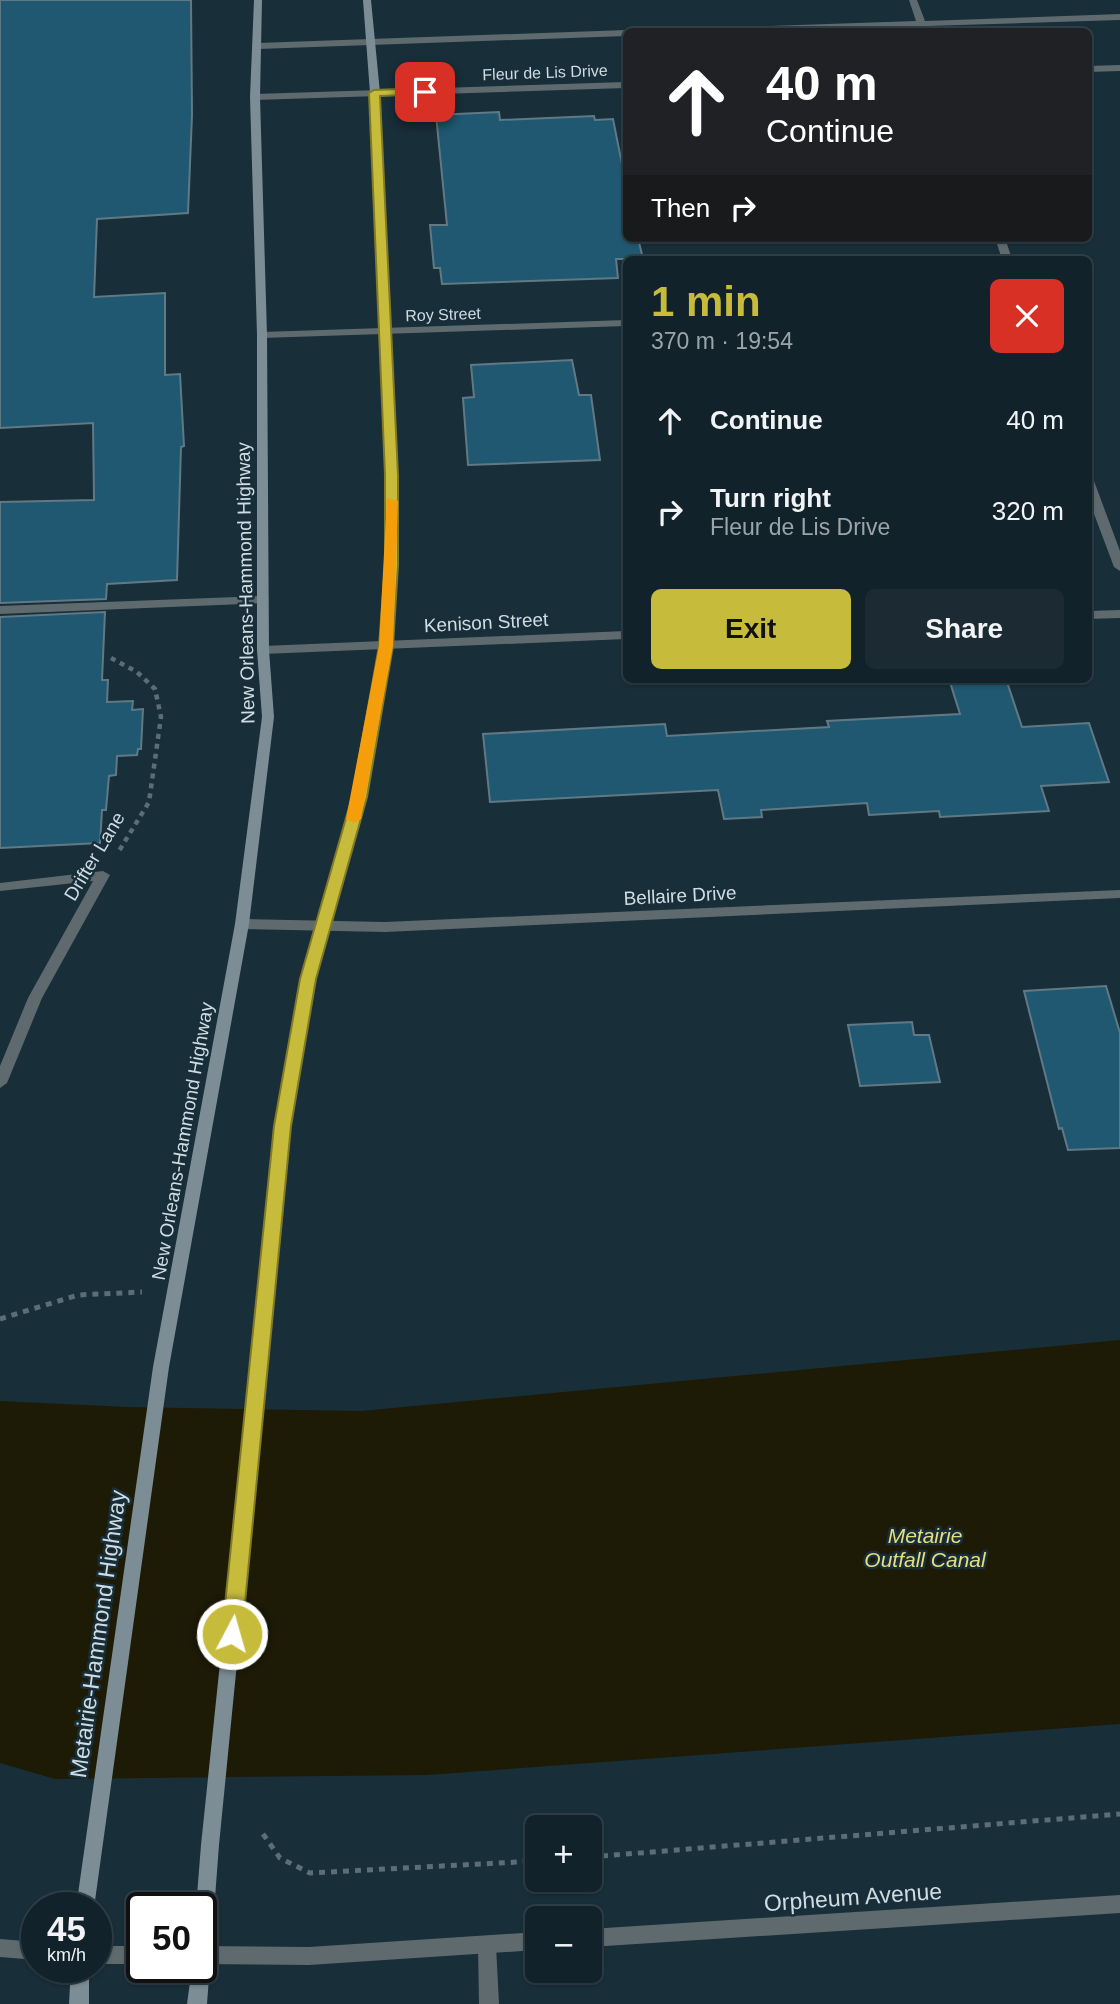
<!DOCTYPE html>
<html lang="en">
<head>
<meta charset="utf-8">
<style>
	:root { --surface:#12222b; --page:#1b2a33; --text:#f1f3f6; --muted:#9ca4a9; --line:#313f47; --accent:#c7bb3c }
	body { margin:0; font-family:Helvetica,sans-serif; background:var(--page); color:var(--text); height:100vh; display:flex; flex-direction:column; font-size:26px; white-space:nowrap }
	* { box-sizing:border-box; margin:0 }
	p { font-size:23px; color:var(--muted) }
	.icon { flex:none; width:38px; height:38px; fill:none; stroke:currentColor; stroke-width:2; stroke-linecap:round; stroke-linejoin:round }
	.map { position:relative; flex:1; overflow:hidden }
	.sheet { position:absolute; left:623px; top:256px; width:469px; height:427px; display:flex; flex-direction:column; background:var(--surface); border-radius:10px; box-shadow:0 2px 5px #0004,0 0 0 2px var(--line) }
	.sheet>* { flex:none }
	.hud { position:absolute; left:623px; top:28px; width:469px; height:214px; border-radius:10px; box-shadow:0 2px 5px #0004,0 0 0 2px var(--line); background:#202124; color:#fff; overflow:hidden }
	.controls { position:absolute; left:525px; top:1815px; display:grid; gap:14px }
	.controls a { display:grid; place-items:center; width:77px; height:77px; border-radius:10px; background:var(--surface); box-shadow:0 2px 5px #0004,0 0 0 2px var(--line); font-size:35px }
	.speed { position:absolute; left:21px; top:1892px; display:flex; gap:14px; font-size:35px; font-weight:700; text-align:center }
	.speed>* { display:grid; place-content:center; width:91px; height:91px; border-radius:50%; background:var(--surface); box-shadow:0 2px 5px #0004,0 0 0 2px var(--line); line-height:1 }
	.speed small { font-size:18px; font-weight:400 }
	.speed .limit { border:4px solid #111; border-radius:10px; background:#fff; color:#111 }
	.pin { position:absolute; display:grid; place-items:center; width:60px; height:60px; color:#fff; margin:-30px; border-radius:14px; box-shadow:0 4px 10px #0006 }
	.me { position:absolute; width:77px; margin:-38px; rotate:6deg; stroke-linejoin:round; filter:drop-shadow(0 0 5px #0008) }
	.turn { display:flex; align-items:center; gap:24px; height:147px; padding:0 28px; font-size:32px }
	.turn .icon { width:91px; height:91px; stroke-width:2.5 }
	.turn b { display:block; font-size:49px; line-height:60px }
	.then { display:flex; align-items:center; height:66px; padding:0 28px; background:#0003; gap:14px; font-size:26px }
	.round { display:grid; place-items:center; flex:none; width:74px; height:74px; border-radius:10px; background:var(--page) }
	.headline { display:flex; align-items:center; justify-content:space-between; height:119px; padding:0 28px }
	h1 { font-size:42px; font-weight:800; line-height:52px; color:var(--accent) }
	.action { display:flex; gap:14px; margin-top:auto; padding:14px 28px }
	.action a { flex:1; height:80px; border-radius:10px; background:var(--accent); color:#111; font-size:28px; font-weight:800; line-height:80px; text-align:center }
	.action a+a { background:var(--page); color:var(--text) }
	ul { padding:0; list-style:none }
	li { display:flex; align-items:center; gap:21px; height:91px; padding:0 28px }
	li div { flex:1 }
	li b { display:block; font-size:26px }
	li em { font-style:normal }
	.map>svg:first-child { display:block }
	.water { fill:#1d1b06 }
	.building { fill:#1f5870; stroke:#617985; stroke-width:2 }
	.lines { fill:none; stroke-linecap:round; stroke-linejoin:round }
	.path-far1 { stroke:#5b6e77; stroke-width:4.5; stroke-dasharray:5 5; stroke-linecap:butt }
	.path { stroke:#5b6e77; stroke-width:5; stroke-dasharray:6 6; stroke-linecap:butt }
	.service { fill:#5f6a6f; fill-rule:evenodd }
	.minor { fill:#5f6a6f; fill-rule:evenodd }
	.secondary { fill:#7c8d95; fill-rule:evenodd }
	.route { fill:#c7bb3c; stroke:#817a27; stroke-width:2 }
	.slow { fill:#f59e0b }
	.labels { text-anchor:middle; stroke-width:5; stroke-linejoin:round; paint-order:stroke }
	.far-street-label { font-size:16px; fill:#cfdce2; stroke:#182e39 }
	.street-label { font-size:19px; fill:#cfdce2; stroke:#182e39 }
	.water-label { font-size:21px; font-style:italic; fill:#e6de7f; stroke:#182e39 }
	.near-street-label { font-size:23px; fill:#cfdce2; stroke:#182e39 }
</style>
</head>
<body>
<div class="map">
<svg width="1120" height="2004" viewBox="0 0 1120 2004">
	<rect width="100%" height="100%" fill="#182e39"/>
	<path class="water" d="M1120,1340V1724L427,1775L55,1779L0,1763V1401L128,1407L361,1411Z"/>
	<path class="building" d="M0,0H191L192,115L188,213L97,219L94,297L165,293V375L180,374L184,446L181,447L177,580L107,584L106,599L0,603V502L94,500L93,423L0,428Z
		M499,112L500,120L594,116L595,120L613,119L626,184V238H638L643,259H616L618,278L442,284L440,268H434L430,225H447L436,115Z
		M572,360L579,395H591L600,460L468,465L463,398L474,397L471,365Z
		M105,612L102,680H108L107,702L133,701L132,710L143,709L141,749H138L137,755L117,756L116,775L109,776L106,810H102L100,843L0,848V617Z
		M949,679H1006L1022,727L1089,723L1109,782L1041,786L1049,811L940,817L939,811L869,815L867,803L761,810L762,817L724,819L718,790L490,802L483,734L665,724L667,736L829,727L827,721L960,714Z
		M1106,986L1120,1033V1148L1068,1150L1062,1128L1059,1129L1024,991Z
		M912,1022L914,1035H929L940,1082L860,1086L848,1025Z"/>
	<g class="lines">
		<path class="path-far1" d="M111,658L137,672L155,689L161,717L149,802L119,851"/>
		<path class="path" d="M0,1319L78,1295L142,1292
			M263,1834L280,1858L310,1873L537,1861
			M590,1857L1120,1814"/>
		<path class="service" d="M487,1936L494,1939L496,1945L499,2004H479L478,1945L480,1939Z
			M0,1939L37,1942V1960L0,1957Z"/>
		<path class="minor" d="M909,0H917L925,21L1120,14V20L927,26L928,32H919L918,27L774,32H675L679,29L916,21Z
			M626,30L630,32H626V36L258,49L253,46L258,43Z
			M1120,65V71L1088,72V66Z
			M626,82V88L255,100L250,97L255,94Z
			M995,238H1005L1012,259H1002Z
			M626,320V326L262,338L257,335L262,332Z
			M1088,478L1094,481L1120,551V571L1114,567L1088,498Z
			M263,596L269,600L267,603L0,614V606Z
			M1120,610V618L1088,619V611Z
			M626,631V639L263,654L257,650L263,646Z
			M103,871L110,875L42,998L7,1083L0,1088V1066L28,998L93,881L0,891V883Z
			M1120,890V898L385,932L242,929L235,924L242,919L385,922Z
			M1120,1895V1913L590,1947V1929Z
			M537,1932V1950L309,1965L201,1964V1946L309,1947Z
			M96,1946H142V1964H96Z"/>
		<path class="secondary" d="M254,0H262L260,97L267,335L269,650L274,717L249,924L169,1367L94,1908H76L153,1367L235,924L262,717L257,650V335L250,97Z
			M363,0H371L380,93L397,475L398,565L392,646L366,797L315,979L290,1126L219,1845L207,2004H187L192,1967H201V1908H196L201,1845L276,1126L301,979L354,797L380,646L386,565L385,475L370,93Z
			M71,1967H89V2004H69Z"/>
	</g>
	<path class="route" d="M425,88L429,89V94L380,96L398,475V565L393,646L367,797L316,979L291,1126L242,1634L239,1640H225L222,1634L274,1126L300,979L352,797L379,646L385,565V475L369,93L374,90Z"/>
	<path class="slow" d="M387,498L398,501L393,646L361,819L354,823L346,819L379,646Z"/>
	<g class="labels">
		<g class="far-street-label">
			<text transform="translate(545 72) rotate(-2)" y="6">Fleur de Lis Drive</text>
			<text transform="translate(443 314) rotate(-2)" y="6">Roy Street</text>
		</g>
		<g class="street-label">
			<text transform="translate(245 583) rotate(-91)" y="7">New Orleans-Hammond Highway</text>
			<text transform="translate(486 622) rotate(-3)" y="7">Kenison Street</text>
			<text transform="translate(94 856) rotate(-59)" y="7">Drifter Lane</text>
			<text transform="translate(680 895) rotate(-3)" y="7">Bellaire Drive</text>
			<text transform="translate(182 1141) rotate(-80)" y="7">New Orleans-Hammond Highway</text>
		</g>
		<g class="water-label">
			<text x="925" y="1543">Metairie<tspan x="925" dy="24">Outfall Canal</tspan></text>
		</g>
		<g class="near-street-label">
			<text transform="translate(98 1634) rotate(-82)" y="8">Metairie-Hammond Highway</text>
			<text transform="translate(853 1897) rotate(-4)" y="8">Orpheum Avenue</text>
		</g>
	</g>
</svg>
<div class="controls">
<a>+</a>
<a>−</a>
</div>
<div class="speed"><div>45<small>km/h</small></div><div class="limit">50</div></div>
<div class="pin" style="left:425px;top:92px;background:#d93025"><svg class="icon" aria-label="arrive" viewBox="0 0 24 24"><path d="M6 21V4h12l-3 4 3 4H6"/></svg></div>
<svg class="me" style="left:232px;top:1634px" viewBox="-20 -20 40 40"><circle r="17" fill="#c7bb3c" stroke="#fff" stroke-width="3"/><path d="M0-11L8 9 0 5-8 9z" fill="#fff"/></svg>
<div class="hud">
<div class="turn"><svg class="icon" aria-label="ahead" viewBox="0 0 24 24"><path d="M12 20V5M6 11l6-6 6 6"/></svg><div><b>40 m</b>Continue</div></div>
<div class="then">Then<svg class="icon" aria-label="right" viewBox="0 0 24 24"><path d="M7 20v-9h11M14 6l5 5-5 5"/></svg></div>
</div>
<section class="sheet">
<div class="headline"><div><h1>1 min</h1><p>370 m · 19:54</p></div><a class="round" style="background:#d93025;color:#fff"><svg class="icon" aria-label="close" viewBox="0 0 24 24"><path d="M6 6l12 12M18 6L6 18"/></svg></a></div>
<ul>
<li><svg class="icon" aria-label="ahead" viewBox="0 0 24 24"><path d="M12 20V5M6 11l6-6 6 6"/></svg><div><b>Continue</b></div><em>40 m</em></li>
<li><svg class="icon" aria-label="right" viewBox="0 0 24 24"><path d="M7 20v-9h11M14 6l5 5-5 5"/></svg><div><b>Turn right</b><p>Fleur de Lis Drive</p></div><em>320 m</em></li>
</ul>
<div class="action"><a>Exit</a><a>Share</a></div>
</section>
</div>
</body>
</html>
